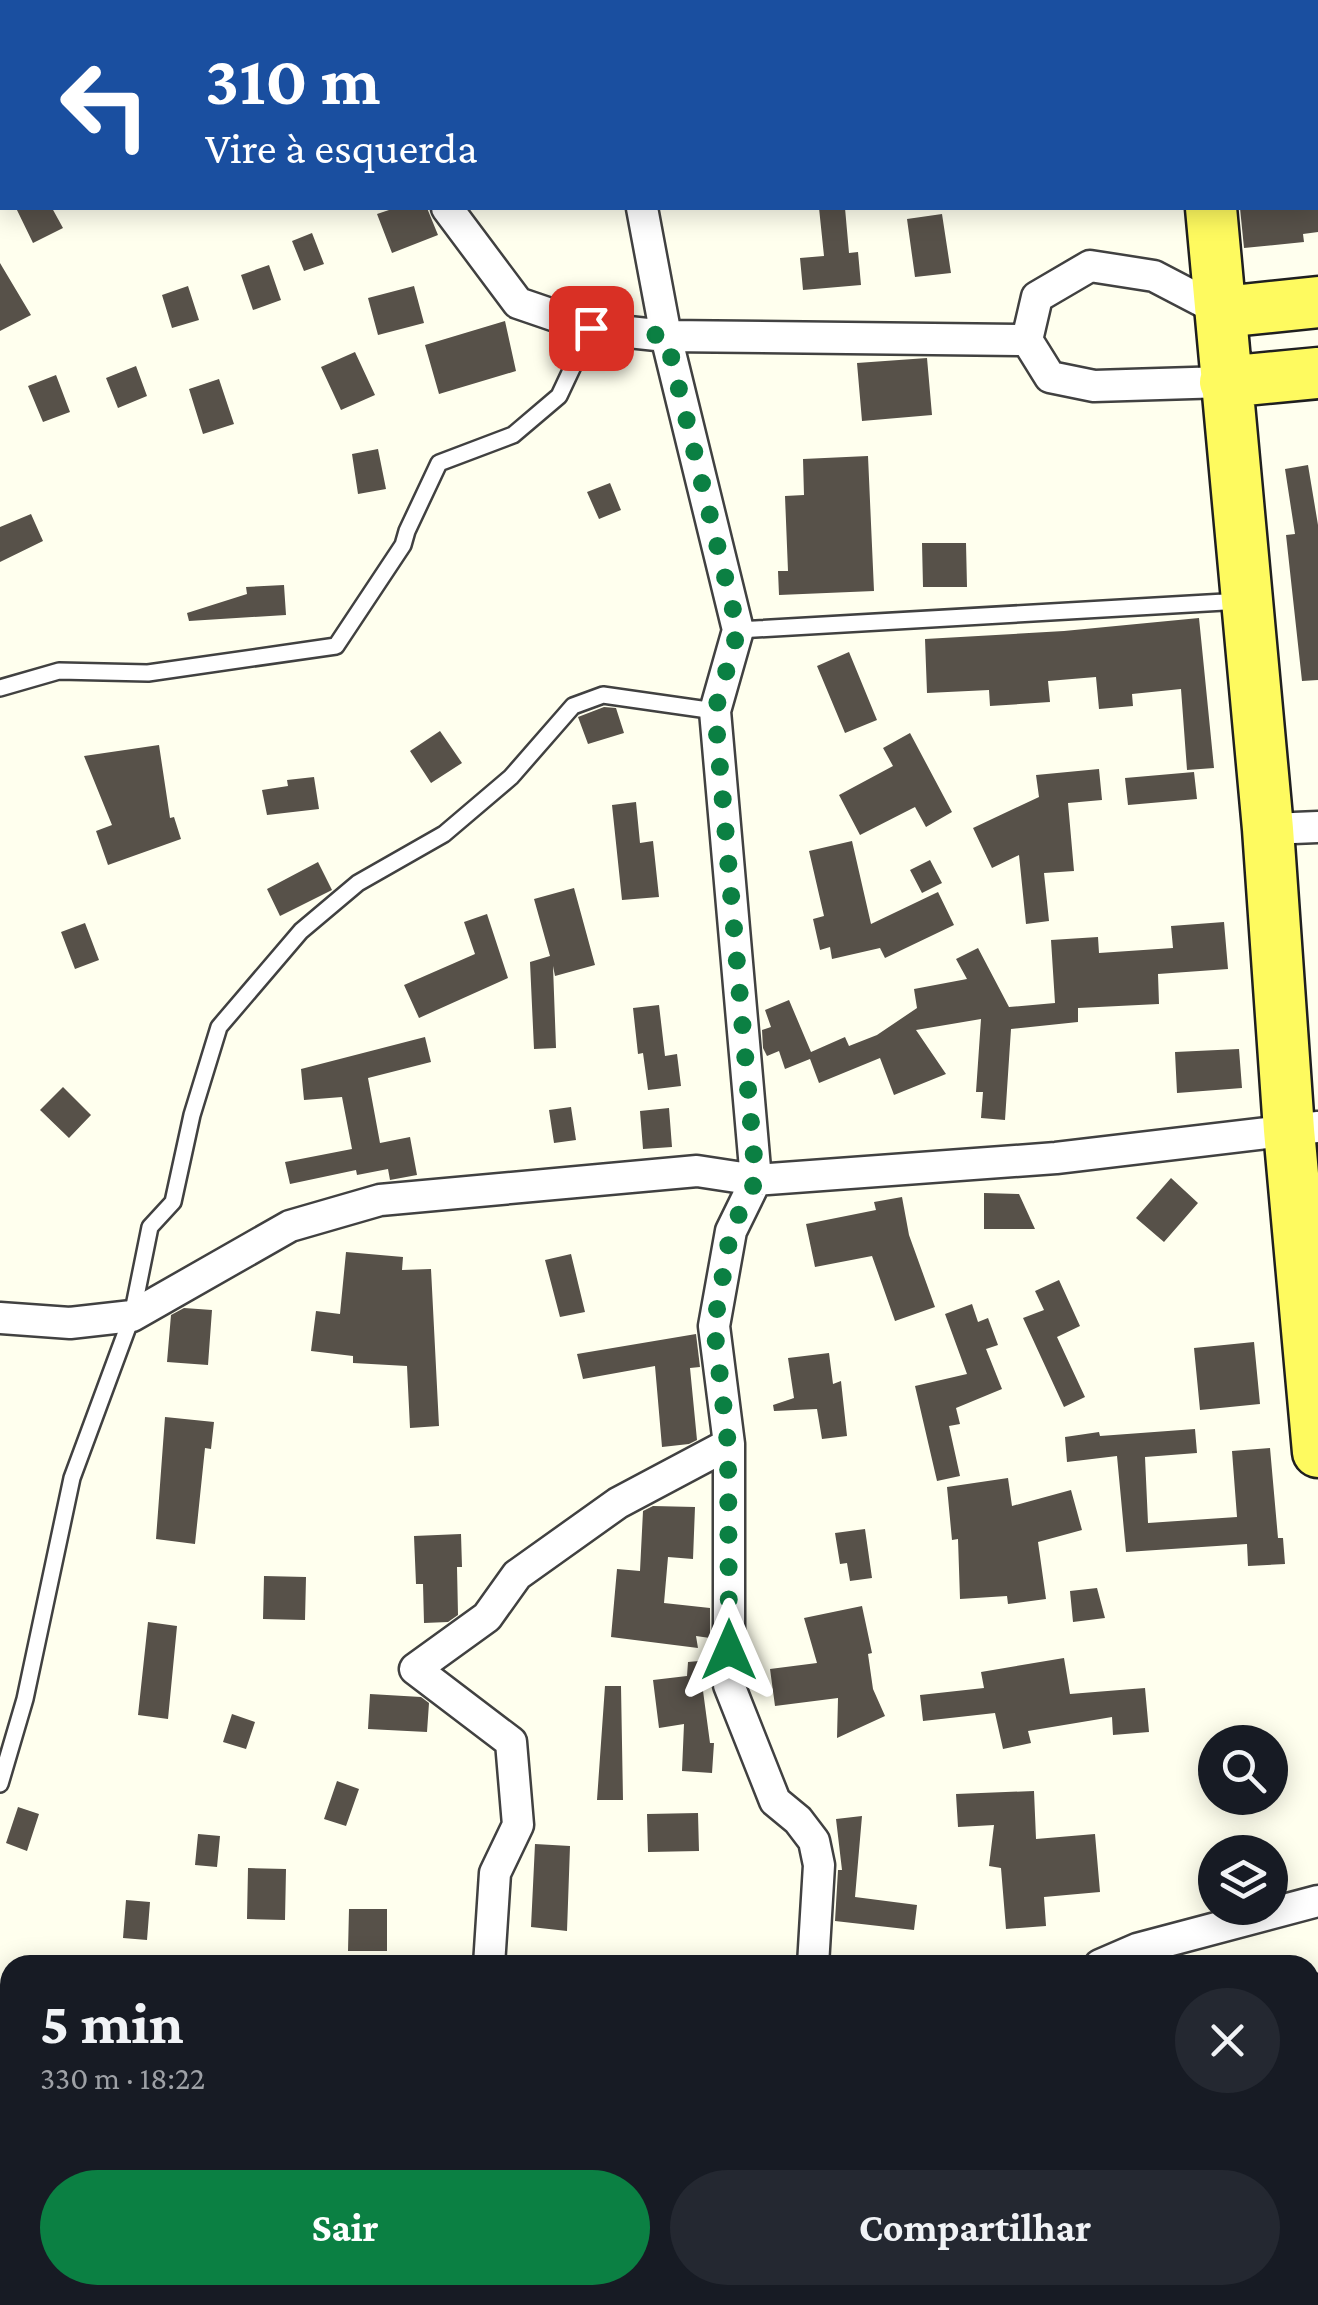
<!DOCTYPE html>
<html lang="pt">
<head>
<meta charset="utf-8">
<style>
	:root { --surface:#171b24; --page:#242831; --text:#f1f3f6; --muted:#9ea1a6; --accent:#0b8043 }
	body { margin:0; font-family:"Crimson Pro",serif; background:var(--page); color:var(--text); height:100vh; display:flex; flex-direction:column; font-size:38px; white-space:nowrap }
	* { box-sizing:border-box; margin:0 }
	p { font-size:32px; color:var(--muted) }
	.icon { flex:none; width:55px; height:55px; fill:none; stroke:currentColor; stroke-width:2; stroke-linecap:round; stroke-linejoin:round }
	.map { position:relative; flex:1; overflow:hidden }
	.panel { position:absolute; left:0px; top:1955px; width:1320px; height:350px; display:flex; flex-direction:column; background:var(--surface); border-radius:30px 30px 0 0; box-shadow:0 5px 25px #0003 }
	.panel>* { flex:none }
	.banner { position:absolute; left:0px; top:0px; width:1320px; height:210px; box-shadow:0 5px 25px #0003; background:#1a4fa0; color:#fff; overflow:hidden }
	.controls { position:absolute; left:1198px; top:1725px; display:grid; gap:20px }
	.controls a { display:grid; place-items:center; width:90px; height:90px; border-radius:50%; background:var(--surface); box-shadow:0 5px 25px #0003; font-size:50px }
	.pin { position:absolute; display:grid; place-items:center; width:85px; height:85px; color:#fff; margin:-42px; border-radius:20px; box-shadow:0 5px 15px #0006 }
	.me { position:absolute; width:110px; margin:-55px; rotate:0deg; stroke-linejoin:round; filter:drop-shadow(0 0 8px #0008) }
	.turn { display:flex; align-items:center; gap:35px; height:210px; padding:0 40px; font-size:45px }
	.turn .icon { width:130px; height:130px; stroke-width:2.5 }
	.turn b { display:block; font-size:70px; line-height:85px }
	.round { display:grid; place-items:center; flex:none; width:105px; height:105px; border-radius:52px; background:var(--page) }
	.headline { display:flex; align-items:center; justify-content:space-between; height:170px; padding:0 40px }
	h1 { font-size:60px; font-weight:700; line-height:75px }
	.action { display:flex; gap:20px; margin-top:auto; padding:20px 40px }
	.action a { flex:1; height:115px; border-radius:60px; background:var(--accent); color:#fff; font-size:40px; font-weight:700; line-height:115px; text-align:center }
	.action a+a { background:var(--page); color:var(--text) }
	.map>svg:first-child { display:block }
	.building { fill:#575149 }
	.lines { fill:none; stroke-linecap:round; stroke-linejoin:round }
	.service-casing { stroke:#414141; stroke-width:20 }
	.minor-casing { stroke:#414141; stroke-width:35 }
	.primary-casing { stroke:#1f1f1f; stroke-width:55 }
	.service { stroke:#fff; stroke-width:15 }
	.minor { stroke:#fff; stroke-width:30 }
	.primary { stroke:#fefa5f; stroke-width:50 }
	.route { stroke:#0b8043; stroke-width:18; stroke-dasharray:0 32.4 }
</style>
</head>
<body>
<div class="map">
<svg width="1318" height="2305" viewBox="0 0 1318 2305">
	<rect width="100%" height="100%" fill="#ffe"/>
	<path class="building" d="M16,208H52L63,228L33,243Z
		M395,208H427L438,235L392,253L377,214Z
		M819,208H845L849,253L858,252L861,285L803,290L800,258L824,256Z
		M1240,208H1318V232L1303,234L1304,242L1244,248Z
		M942,214L951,273L915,277L907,219Z
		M312,233L324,264L304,271L292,241Z
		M0,263L31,315L0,331Z
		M269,265L281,300L253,310L241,275Z
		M188,286L199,320L172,328L162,295Z
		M414,286L424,323L378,335L368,298Z
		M505,321L516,371L439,394L425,345Z
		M355,352L375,395L341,410L321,367Z
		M927,358L932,415L862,421L857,363Z
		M136,366L147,396L118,408L106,378Z
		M56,375L70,412L43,422L28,386Z
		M219,379L234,424L203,434L189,389Z
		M378,449L386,489L358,494L352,454Z
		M868,456L874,591L779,595L778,571H788L785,496L804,495L803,459Z
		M1308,465L1318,525V680L1302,681L1286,535L1295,534L1285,469Z
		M610,483L621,510L599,519L587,492Z
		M31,514L43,541L0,562V527Z
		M922,543H966L967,587H923Z
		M284,585L286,615L189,621L187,613L247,594L246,587Z
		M1199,618L1214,768L1187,770L1181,689L1132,694L1133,706L1099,709L1096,677L1048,681L1050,702L990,706L989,690L927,693L925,639L1064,631Z
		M849,652L877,720L845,733L817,666Z
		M604,707L616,708L624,733L588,744L578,717Z
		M440,731L462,763L431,783L410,751Z
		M910,733L952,812L926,827L915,807L860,835L839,795L893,766L883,748Z
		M159,745L170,818L174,817L181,839L108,865L96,831L112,825L84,756Z
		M1099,769L1102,800L1068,803L1074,871L1044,873L1049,921L1026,924L1019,855L992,868L973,828L1039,797L1036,775Z
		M1194,772L1197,799L1128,805L1125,778Z
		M314,777L319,809L267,815L262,790L288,786L287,780Z
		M636,802L640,843L653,841L659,897L622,900L612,805Z
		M852,841L871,924L938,892L954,925L885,958L880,948L832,959L830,947L820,950L813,919L824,916L809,851Z
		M930,860L942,883L922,893L910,870Z
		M318,862L332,890L280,916L267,889Z
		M574,888L595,965L555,976L553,966L556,1048L534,1049L530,962L550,956L534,899Z
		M487,914L508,978L419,1018L404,985L475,954L464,922Z
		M1224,922L1228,969L1158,974L1159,1004L1078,1008V1022L1011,1029L1005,1120L981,1118L983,1092H976L981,1019L916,1030L946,1074L894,1095L880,1058L819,1083L810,1059L785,1069L779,1051L767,1056L763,1048L762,1030L771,1027L765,1010L789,1000L811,1052L845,1037L849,1046L877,1035L917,1008L914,989L967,979L956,959L978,948L1009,1007L1055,1003L1051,940L1098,937L1099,953L1173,948L1171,926Z
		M85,923L99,960L75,969L61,932Z
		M659,1005L665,1056L677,1054L681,1086L648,1090L643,1053L638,1054L633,1008Z
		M425,1037L431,1062L368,1078L380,1143L410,1137L417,1175L390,1180L388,1169L357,1175L356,1170L290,1184L285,1162L352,1149L342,1097L304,1100L301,1069Z
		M1239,1049L1242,1088L1177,1093L1175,1052Z
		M63,1087L91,1115L69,1138L40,1110Z
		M571,1107L576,1140L554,1143L549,1110Z
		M669,1108L672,1147L643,1149L640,1111Z
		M1171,1178L1198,1203L1164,1242L1136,1218Z
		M984,1193L1019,1194L1035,1229H984Z
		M902,1197L909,1235L935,1307L895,1321L872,1256L815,1267L806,1224L876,1210L874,1202Z
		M346,1252L403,1257L402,1270L431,1269L439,1426L410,1428L407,1366L353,1363V1356L311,1351L316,1311L340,1314Z
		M571,1254L585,1312L560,1317L545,1260Z
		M1059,1280L1080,1326L1057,1337L1085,1397L1064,1407L1023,1318L1044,1310L1035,1291Z
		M972,1304L978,1322L988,1318L998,1345L986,1349L1002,1389L956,1408L960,1424L949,1426L960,1476L937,1481L915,1386L967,1374L945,1314Z
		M184,1308L212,1310L208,1365L167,1362L171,1315Z
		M696,1334L700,1367L690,1368L697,1440L689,1444L662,1447L655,1366L583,1379L577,1354Z
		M1254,1342L1260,1404L1200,1410L1194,1348Z
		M829,1353L833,1384L841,1381L847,1436L822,1439L817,1409L774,1411L773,1405L794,1398L788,1358Z
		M165,1417L214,1422L211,1449L205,1448L195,1544L156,1539Z
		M1195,1429L1197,1453L1145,1457L1148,1523L1237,1517L1232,1451L1270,1448L1278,1538H1283L1285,1564L1248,1566L1247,1544L1126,1552L1117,1456L1067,1462L1065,1437L1099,1432L1100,1436Z
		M1008,1478L1012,1506L1071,1490L1082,1530L1038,1542L1046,1599L1008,1604L1007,1596L960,1599L958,1539L952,1540L947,1487Z
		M653,1506L695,1507L693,1559L668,1557L664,1603L710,1608V1638L696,1636L698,1648L611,1637L617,1569L640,1571L643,1511Z
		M865,1529L872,1578L850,1581L847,1563L840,1564L835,1533Z
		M461,1534L462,1567H457L458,1615L448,1622L424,1623L423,1584H416L414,1536Z
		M264,1576L306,1577L305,1620L263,1619Z
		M1097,1588L1105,1618L1073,1622L1070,1591Z
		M862,1606L872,1653L868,1654L873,1689L885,1716L837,1738L838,1698L775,1706L770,1669L817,1663L804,1618Z
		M148,1622L177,1626L168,1719L138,1715Z
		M1064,1658L1070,1694L1145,1688L1149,1732L1113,1735L1112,1717L1028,1731L1031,1743L1003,1749L995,1713L923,1721L920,1695L984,1688L981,1672Z
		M699,1661L710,1743H714L712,1773L682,1771L684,1724L659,1728L653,1680L687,1676L688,1662Z
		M605,1686H621L623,1800H597Z
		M370,1694L421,1697L429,1703L427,1732L368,1729Z
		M232,1714L255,1722L246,1749L223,1742Z
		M337,1781L359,1789L346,1826L324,1819Z
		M1034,1791L1036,1839L1095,1834L1100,1892L1044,1897L1046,1926L1006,1929L1001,1868L989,1866L994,1825L958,1827L956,1794Z
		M18,1807L39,1814L27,1851L6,1843Z
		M698,1813L699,1851L648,1852L647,1814Z
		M862,1816L855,1897L917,1905L914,1930L835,1921L838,1870H842L836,1819Z
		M198,1834L220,1836L217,1867L195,1865Z
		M535,1844L570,1846L567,1931L531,1927Z
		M248,1868L286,1869L285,1920L247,1919Z
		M126,1900L150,1902L147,1940L123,1938Z
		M349,1909H387V1951H348Z"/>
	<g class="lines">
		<defs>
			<path id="service" d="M0,160L2,159
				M738,630L1242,601
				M0,688L59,671L148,673L336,646L403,545L407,531L439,463L513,435L559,396L591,328
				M0,1784L25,1699L72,1478L132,1316L150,1227L173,1202L192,1115L219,1027L301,931L358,883L444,834L511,777L573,706L603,695L715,711"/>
			<path id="minor" d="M224,0L226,2
				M604,0V2
				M447,208L518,303L591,328L666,336L1027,340
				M642,208L666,336L738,630L715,711L756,1180L731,1231L714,1326L729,1444V1685L775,1801L798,1820L814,1841L819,1865L813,1965
				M1223,312L1154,276L1090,266L1037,297L1027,340L1050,377L1094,386L1225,382
				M1268,829L1318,827
				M0,1318L70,1323L132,1316L290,1226L380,1200L697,1171L756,1180L1056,1158L1318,1127
				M489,1965L495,1873L518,1825L511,1742L415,1669L487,1617L517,1575L618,1503L729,1444
				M1100,1965L1137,1949L1318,1901
				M783,2305L784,2295"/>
			<path id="primary" d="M1189,0V2
				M1211,208L1268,829L1289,1130L1318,1452
				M1223,312L1318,302
				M1225,382L1318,373
				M1310,2017L1318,2000
				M1174,2305L1178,2295"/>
		</defs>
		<use href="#service" class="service-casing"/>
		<use href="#minor" class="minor-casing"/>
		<use href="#primary" class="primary-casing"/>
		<use href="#service" class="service"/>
		<use href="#minor" class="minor"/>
		<use href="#primary" class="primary"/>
	</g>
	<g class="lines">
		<path class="route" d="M591,328L666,336L738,630L715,711L756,1180L731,1230L714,1326L728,1444L729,1650"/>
	</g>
</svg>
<div class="controls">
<a><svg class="icon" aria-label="search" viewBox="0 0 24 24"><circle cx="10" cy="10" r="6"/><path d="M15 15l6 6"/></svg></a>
<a><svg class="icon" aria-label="layers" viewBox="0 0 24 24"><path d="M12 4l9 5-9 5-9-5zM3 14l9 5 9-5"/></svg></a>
</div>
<div class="pin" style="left:591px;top:328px;background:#d93025"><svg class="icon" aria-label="arrive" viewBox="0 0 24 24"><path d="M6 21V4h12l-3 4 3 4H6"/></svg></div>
<svg class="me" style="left:729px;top:1650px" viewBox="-20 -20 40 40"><path d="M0-17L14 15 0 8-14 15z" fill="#0b8043" stroke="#fff" stroke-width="4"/></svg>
<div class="banner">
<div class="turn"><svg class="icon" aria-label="left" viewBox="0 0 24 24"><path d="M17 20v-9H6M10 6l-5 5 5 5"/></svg><div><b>310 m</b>Vire à esquerda</div></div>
</div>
<section class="panel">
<div class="headline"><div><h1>5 min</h1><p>330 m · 18:22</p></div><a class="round"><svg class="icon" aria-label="close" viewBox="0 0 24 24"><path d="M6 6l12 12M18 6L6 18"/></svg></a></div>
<div class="action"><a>Sair</a><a>Compartilhar</a></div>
</section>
</div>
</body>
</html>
